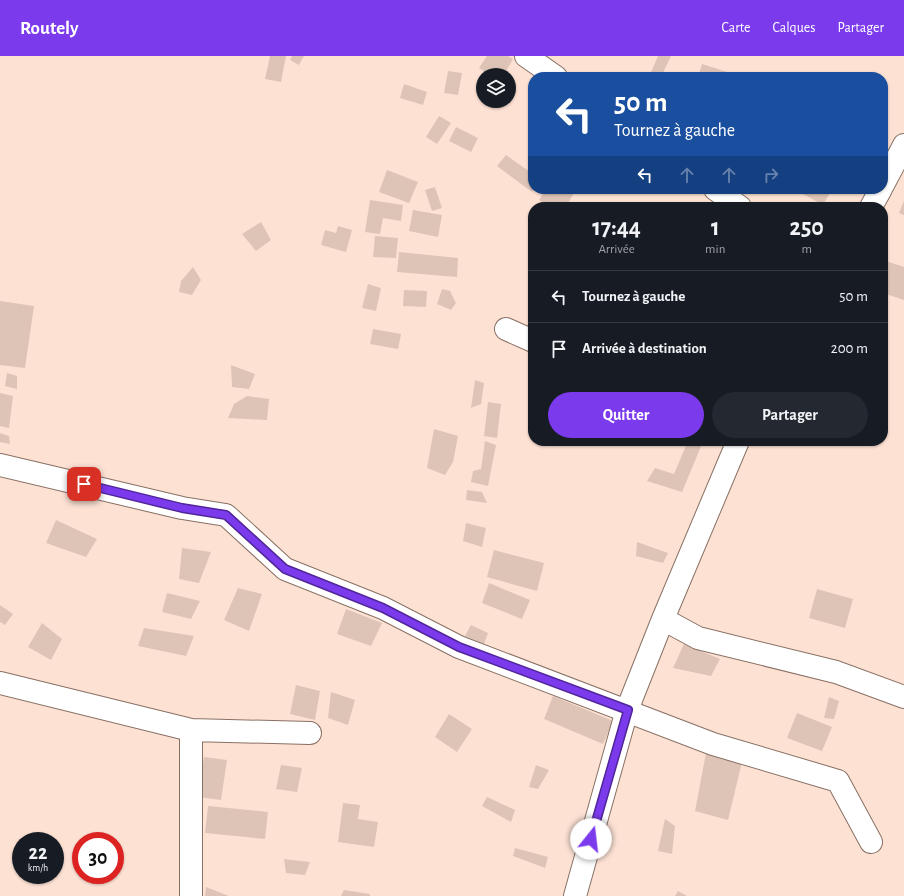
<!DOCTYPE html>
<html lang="fr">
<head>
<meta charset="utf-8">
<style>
	:root { --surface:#171b24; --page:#242831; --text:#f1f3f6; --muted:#9ea1a6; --line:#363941; --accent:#7c3aed }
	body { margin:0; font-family:"Alegreya Sans",sans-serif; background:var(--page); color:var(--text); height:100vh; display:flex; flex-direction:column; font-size:15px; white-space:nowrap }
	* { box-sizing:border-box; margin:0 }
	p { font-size:13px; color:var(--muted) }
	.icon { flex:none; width:22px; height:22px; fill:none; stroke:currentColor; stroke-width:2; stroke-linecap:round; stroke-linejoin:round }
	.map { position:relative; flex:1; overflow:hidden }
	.sheet { position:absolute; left:528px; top:146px; width:360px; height:244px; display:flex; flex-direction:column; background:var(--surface); border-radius:16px; box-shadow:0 1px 3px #0004 }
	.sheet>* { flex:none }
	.banner { position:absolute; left:528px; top:16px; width:360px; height:122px; border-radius:16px; box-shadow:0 1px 3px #0004; background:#1a4fa0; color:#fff; overflow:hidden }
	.controls { position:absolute; left:476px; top:12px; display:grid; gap:8px }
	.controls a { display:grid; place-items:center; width:40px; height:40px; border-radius:50%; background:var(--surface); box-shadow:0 1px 3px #0004; font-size:20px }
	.speed { position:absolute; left:12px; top:776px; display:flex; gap:8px; font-size:20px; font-weight:700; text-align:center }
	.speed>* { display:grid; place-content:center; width:52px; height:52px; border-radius:50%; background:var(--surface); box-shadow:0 1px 3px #0004; line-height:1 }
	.speed small { font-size:10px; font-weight:400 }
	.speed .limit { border:6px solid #d22; background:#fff; color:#111 }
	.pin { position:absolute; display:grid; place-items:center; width:34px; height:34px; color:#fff; margin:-17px; border-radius:8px; box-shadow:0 2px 6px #0006 }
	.me { position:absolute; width:44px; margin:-22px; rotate:16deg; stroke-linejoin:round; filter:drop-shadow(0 0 3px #0008) }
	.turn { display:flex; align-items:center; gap:14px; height:84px; padding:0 20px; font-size:18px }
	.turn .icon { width:52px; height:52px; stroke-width:2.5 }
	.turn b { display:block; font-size:28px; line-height:34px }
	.lanes { display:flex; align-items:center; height:38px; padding:0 20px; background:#0003; justify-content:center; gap:20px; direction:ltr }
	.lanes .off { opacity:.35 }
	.eta { display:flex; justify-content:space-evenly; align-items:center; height:68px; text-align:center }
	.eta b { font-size:24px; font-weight:700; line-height:28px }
	.primary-button { display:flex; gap:8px; margin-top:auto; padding:8px 20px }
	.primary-button a { flex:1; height:46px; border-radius:24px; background:var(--accent); color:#fff; font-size:16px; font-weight:700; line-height:46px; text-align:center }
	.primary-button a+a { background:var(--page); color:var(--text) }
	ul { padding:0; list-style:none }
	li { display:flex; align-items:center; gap:12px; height:52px; padding:0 20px; border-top:1px solid var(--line) }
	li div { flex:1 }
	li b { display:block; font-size:15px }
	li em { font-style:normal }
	header { display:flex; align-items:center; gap:24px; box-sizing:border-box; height:56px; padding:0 20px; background:var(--accent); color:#fff }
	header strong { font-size:19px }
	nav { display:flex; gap:22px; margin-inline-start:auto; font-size:14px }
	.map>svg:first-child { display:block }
	.building { fill:#dec4b7 }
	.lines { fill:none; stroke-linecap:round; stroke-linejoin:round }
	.minor-casing { stroke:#887064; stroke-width:24 }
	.minor { stroke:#fff; stroke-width:22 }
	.route-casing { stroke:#51269a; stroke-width:10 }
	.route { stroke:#7c3aed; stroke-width:7 }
</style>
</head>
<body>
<header>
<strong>Routely</strong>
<nav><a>Carte</a><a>Calques</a><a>Partager</a></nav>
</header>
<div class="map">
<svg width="904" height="840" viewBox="0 0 904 840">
	<rect width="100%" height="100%" fill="#fde2d4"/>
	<path class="building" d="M270,0H286L281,26L265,23Z
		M292,0H304L299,9L290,4Z
		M487,0H508L513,3L504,19H491L479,12Z
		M658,0H671L661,21H649Z
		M702,8L737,19L736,21H698Z
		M448,15L462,17L458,39L444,37Z
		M404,28L427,36L423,49L400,42Z
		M439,60L451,67L437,88L426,81Z
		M456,71L478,82L471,96L449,85Z
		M506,99L533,118L534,133L532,136L497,110Z
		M387,114L418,126L409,147L379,136Z
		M435,131L442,152L432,155L425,134Z
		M546,133H576L566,151H552L539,144Z
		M794,133H832L823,149Z
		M370,144L403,149L401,165L383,162L380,178L365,176Z
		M904,145V159L899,157Z
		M413,154L442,159L438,181L409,175Z
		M261,166L271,184L256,195L242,178Z
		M338,170L352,174L346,196L321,189L325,174L336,177Z
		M375,180L398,182L396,202L373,201Z
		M399,196L458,202L457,221L397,216Z
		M883,204L904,211V244L883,237Z
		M193,211L201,224L192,239L179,236L181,225Z
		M368,228L381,232L376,255L362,252Z
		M442,233L450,235L456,247L451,254L437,248Z
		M404,234L427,235L426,251L403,250Z
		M0,245L34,250L25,312L0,309Z
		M373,273L401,278L398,293L370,288Z
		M231,309L255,318L249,333L232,331Z
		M7,317L17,320V333L5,330Z
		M475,324L484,327L481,348L471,352Z
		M0,337L13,340L9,372L0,370Z
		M247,340L269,343L267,364L228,362L234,348Z
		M488,346L501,348L497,382L484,380Z
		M434,373L458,380L453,406L445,419L427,412Z
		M0,377L9,380L10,388L0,386Z
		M485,385L496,389L488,430L471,426L473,415L481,413Z
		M688,385H698L702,388L682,436L647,425L655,412L674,418Z
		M467,434L482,436L487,447L466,444Z
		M56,464L97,483L86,501L46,487Z
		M466,467L486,472L482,491L463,485Z
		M637,486L668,497L663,507L636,500Z
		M182,492L211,496L199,527L179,523Z
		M494,494L544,507L537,535L487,521Z
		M489,527L530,544L522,563L482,547Z
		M238,532L262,538L249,575L224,564Z
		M817,533L853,543L845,572L809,562Z
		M167,537L200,545L191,563L162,556Z
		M0,549L13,558L5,569L0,566Z
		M346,553L382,567L371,590L337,578Z
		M42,567L62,583L51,604L28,591Z
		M471,569L488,577L484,588L465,580Z
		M144,572L194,580L186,600L138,590Z
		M684,588L720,603L711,620L673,612Z
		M296,629L320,635L315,664L290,658Z
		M331,636L355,644L348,669L328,662Z
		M553,640L613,665L603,688L544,663Z
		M829,641L839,645L834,663L824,662Z
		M797,657L832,671L822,695L787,682Z
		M449,658L472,673L457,696L435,681Z
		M706,697L742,706L728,764L695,755Z
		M204,701L227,704L221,744L198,741Z
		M281,709L302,712L297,736L276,733Z
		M536,709L549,714L538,733L529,731Z
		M487,741L515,754L511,766L482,750Z
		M343,747L360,749L358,763L378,766L374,791L338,786Z
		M208,750L268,756L265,783L205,777Z
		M665,763L675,770L672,798L658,795Z
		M515,792L548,801L545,812L513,800Z
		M284,803L310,806L305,819L286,817Z
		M206,831L229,840H205Z
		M344,834L370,838V840H341Z
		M678,835L687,840H675Z"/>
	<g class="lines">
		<defs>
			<path id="minor" d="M526,0L556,21
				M883,129L904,89
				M715,133L740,151
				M871,151L881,133
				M506,273L533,285
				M0,409L182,452L226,459L285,513L383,552L459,591L713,688L838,725L871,786
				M663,563L698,582L836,616L904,641
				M0,627L191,674L310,677
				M191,674V840
				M575,840L627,654L663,563L738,385"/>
		</defs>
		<use href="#minor" class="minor-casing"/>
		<use href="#minor" class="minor"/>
	</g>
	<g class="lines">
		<defs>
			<path id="route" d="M84,428L182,452L226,459L285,513L383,552L459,591L628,654L591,783"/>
		</defs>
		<use href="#route" class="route-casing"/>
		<use href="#route" class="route"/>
	</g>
</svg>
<div class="controls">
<a><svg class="icon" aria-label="layers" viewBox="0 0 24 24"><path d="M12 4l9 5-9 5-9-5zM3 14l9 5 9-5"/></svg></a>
</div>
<div class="speed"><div>22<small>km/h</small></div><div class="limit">30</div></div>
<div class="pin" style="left:84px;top:428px;background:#d93025"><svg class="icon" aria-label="arrive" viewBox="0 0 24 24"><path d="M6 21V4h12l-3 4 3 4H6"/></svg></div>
<svg class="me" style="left:591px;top:783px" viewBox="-20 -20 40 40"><circle r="19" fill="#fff"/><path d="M0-13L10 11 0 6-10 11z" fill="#7c3aed"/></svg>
<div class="banner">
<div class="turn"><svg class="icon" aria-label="left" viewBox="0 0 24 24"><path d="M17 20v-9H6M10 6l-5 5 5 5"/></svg><div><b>50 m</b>Tournez à gauche</div></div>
<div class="lanes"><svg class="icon" aria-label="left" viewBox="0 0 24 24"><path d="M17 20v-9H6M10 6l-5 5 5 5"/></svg><svg class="icon off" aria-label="ahead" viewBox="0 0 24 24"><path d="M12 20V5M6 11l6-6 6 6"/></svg><svg class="icon off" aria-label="ahead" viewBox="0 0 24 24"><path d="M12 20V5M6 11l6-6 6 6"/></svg><svg class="icon off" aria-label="right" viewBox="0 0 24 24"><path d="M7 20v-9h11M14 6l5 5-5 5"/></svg></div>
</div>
<section class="sheet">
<div class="eta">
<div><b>17:44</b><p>Arrivée</p></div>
<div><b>1</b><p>min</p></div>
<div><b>250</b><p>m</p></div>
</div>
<ul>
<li><svg class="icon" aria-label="left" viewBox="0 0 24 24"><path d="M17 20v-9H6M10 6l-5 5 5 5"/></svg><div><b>Tournez à gauche</b></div><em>50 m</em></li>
<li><svg class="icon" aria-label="arrive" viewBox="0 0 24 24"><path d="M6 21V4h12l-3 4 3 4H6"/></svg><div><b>Arrivée à destination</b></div><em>200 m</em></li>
</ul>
<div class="primary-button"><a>Quitter</a><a>Partager</a></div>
</section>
</div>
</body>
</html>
